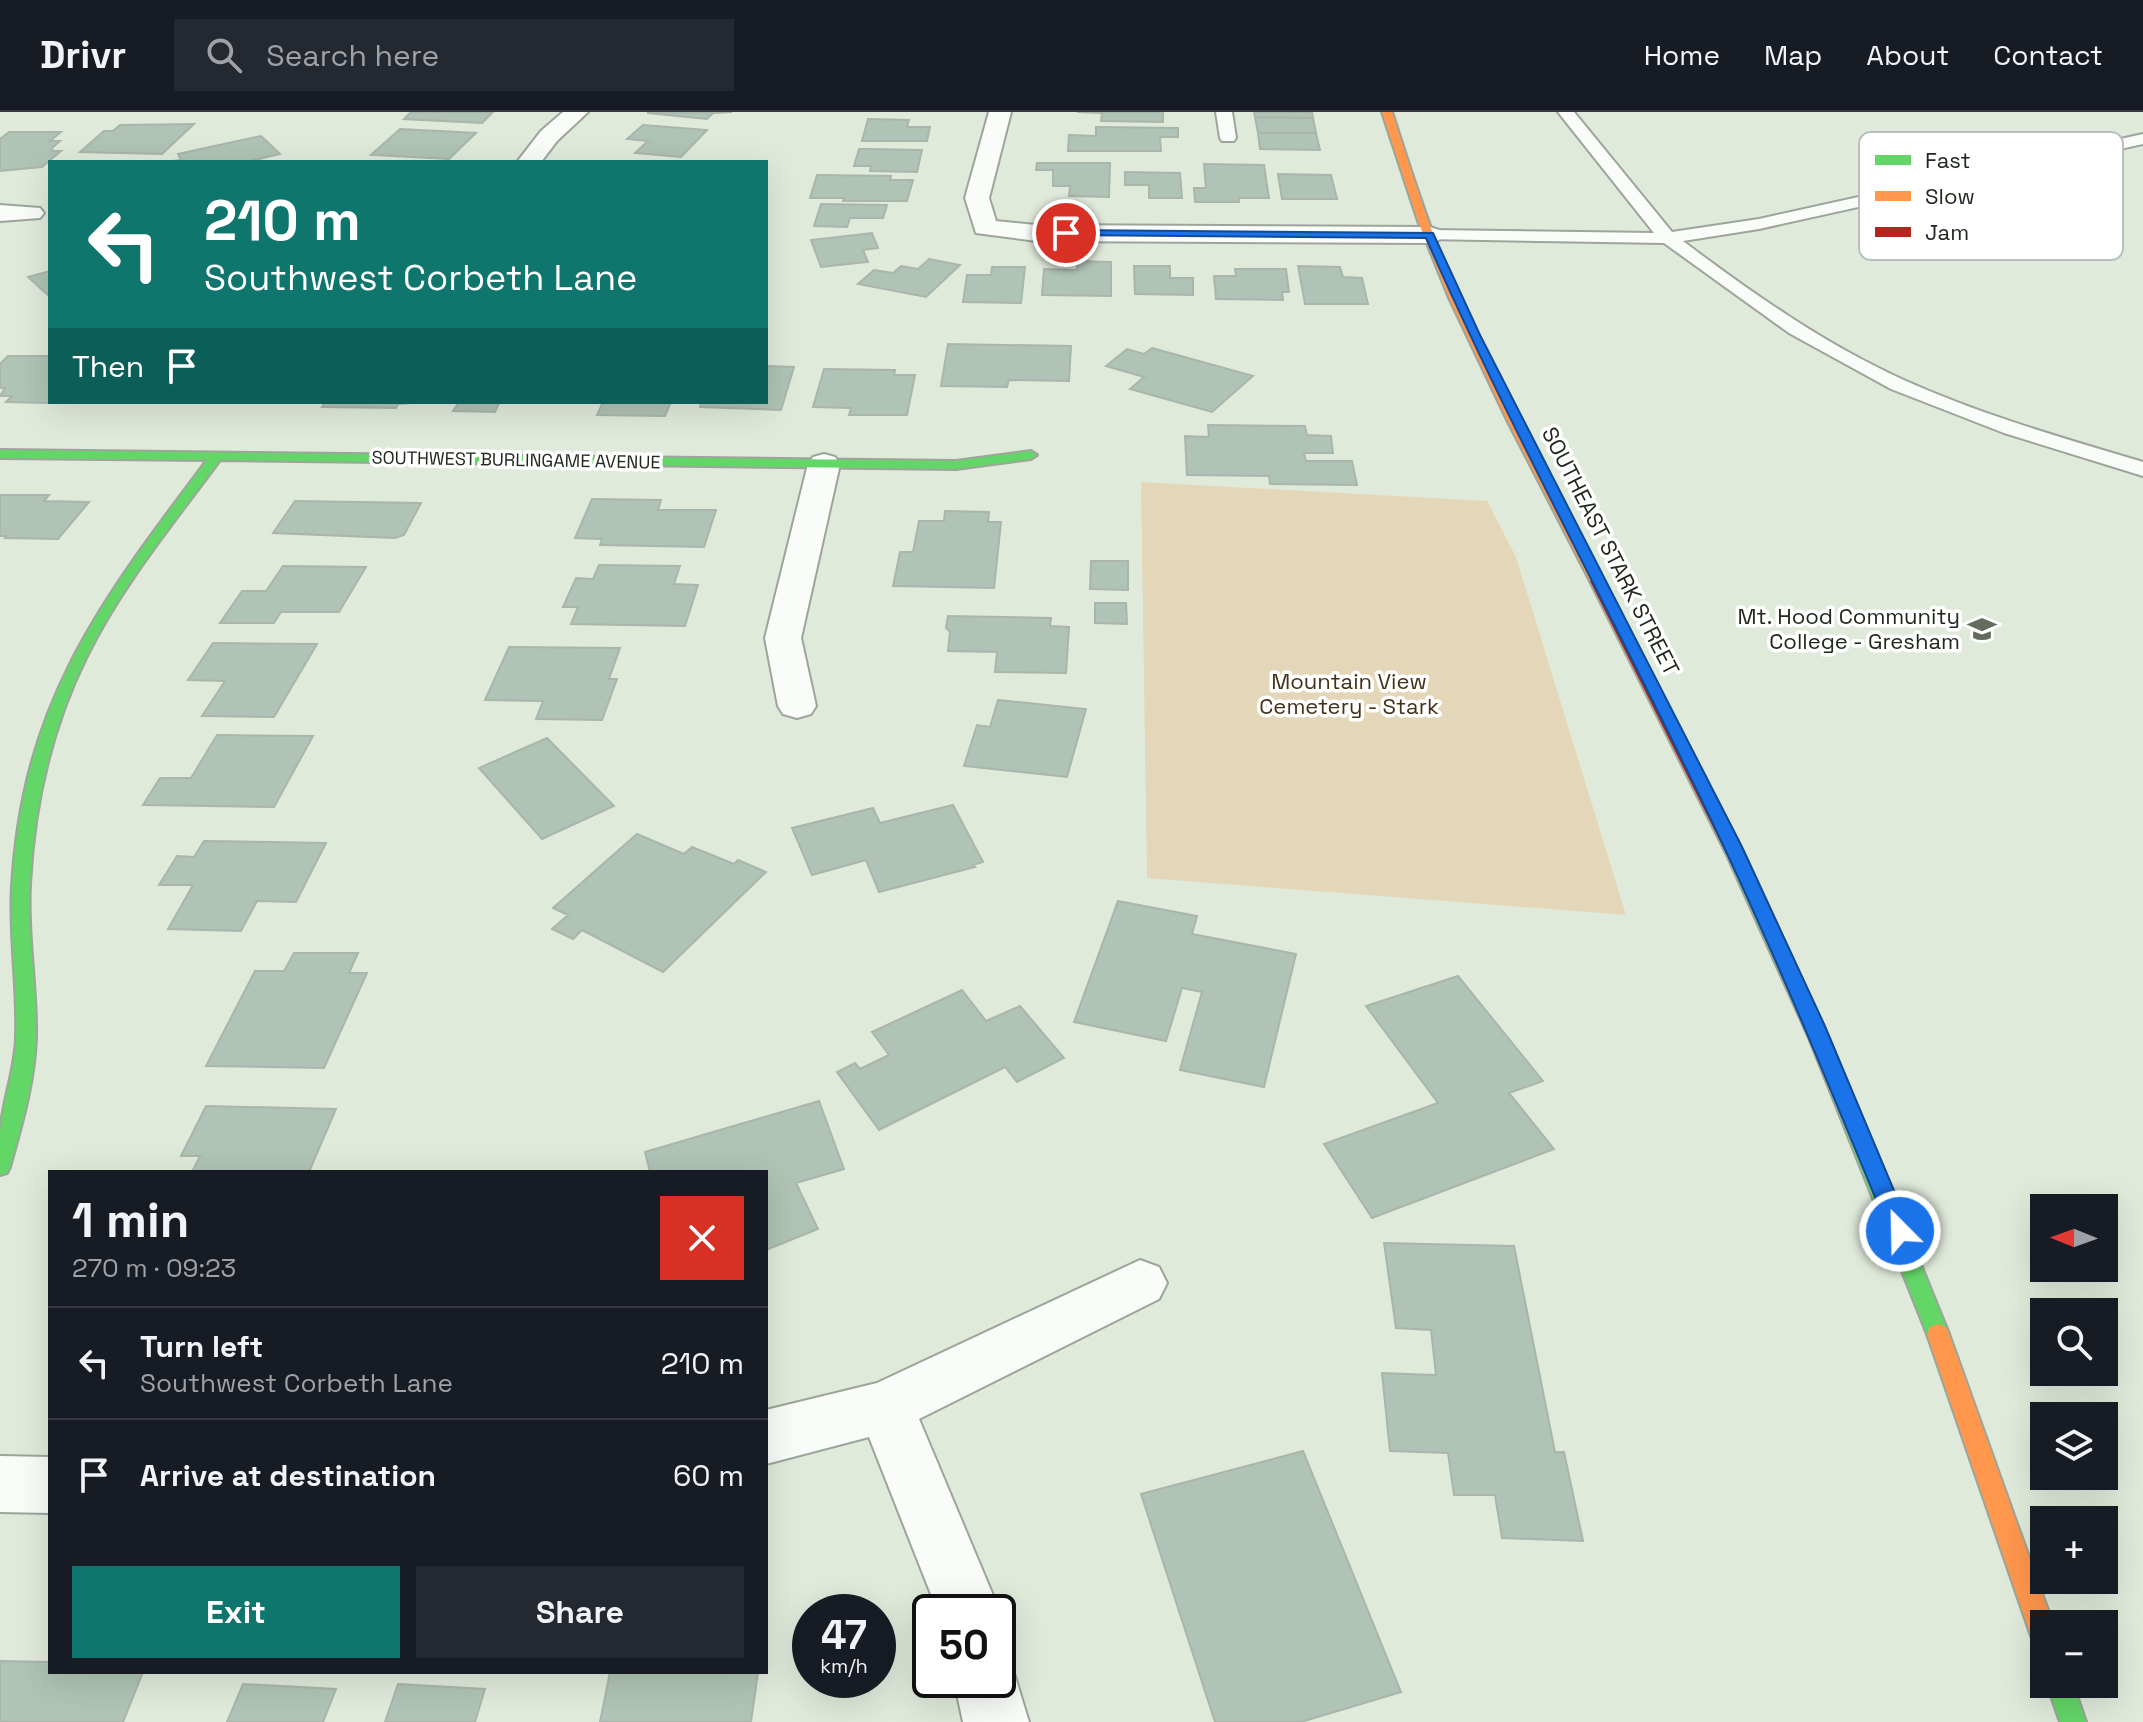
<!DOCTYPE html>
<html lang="en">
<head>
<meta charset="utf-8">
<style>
	:root { --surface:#171b24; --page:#242831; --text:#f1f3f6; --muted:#9ea1a6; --line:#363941; --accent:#0f766e }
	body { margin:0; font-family:"Space Grotesk",sans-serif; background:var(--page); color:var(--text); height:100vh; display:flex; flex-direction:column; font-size:30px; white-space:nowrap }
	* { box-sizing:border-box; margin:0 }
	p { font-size:26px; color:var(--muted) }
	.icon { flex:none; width:44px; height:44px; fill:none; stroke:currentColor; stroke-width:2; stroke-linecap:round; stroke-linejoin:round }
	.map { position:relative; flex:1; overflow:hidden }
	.details { position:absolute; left:48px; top:1058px; width:720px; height:504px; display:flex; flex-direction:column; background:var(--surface); border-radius:0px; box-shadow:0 8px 32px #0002 }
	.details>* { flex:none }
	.top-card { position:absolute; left:48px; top:48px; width:720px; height:244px; border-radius:0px; box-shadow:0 8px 32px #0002; background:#0f766e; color:#fff; overflow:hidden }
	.needle { width:52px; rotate:271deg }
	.tools { position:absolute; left:2030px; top:1082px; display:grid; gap:16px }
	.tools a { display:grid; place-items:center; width:88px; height:88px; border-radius:0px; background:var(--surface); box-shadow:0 8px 32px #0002; font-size:40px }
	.speed { position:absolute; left:792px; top:1482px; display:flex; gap:16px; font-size:40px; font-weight:700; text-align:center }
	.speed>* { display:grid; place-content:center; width:104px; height:104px; border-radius:50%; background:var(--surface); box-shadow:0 8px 32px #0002; line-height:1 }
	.speed small { font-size:20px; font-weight:400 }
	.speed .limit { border:4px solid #111; border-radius:12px; background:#fff; color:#111 }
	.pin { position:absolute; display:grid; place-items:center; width:68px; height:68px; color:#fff; margin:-34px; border:4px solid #fff; border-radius:50%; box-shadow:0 2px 8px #0007 }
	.me { position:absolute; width:88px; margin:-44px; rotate:337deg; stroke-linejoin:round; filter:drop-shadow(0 0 6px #0008) }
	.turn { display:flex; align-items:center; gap:28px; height:168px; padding:0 24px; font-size:36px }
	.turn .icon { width:104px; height:104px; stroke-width:2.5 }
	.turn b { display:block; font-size:56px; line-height:68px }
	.then { display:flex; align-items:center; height:76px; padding:0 24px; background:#0003; gap:16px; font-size:30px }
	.round { display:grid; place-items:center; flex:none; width:84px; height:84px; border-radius:0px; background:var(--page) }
	.headline { display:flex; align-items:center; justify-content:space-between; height:136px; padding:0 24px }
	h1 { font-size:48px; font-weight:700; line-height:60px }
	.button { display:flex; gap:16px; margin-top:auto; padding:16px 24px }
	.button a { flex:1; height:92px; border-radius:0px; background:var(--accent); color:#fff; font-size:32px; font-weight:700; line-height:92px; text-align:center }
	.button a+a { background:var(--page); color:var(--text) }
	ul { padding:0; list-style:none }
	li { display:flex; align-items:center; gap:24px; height:112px; padding:0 24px; border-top:2px solid var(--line) }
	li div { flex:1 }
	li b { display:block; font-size:30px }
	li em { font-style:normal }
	header { display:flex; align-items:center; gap:48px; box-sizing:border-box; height:112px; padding:0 40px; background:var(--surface); border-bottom:2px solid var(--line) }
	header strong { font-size:38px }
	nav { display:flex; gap:44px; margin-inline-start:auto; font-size:28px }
	.search { width:560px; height:72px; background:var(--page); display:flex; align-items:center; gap:20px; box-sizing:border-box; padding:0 28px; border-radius:0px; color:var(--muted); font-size:30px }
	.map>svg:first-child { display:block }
	.green { fill:#e4d6b8 }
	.building { fill:#afc3b6; stroke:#aab5ab; stroke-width:2 }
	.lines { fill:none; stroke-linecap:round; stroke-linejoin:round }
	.lane-casing { stroke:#9da59a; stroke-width:4 }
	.street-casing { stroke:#9da59a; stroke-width:4 }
	.fast-casing { stroke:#9da59a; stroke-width:4 }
	.slow-casing { stroke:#9da59a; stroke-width:4 }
	.jam-casing { stroke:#9da59a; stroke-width:4 }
	.lane { fill:#fafcfa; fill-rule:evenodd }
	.street { fill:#fafcfa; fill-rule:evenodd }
	.fast { fill:#63d668; fill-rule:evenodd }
	.slow { fill:#ff974d; fill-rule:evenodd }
	.jam { fill:#b3261e; fill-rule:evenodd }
	.route { fill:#1a73e8; stroke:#114b97; stroke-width:2 }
	.labels { text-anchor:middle; stroke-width:7; stroke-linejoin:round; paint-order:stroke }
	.far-street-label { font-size:18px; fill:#21281e; stroke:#fff }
	.street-label { font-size:22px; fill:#21281e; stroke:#fff }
	.poi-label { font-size:22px; fill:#21281e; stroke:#fff; text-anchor:end }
	.park-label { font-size:22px; fill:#433016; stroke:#fff }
	.key { fill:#fff; stroke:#bcbebc; stroke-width:2 }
	.key-label { font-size:22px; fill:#21281e }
</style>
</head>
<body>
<header>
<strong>Drivr</strong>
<div class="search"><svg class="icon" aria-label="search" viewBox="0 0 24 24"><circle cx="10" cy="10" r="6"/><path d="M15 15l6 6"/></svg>Search here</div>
<nav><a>Home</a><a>Map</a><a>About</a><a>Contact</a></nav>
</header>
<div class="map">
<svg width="2143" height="1610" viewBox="0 0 2143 1610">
	<rect width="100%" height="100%" fill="#e0eadb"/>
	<path class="green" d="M1141,370L1487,389L1516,445L1626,803L1147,766Z"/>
	<path class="building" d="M411,0H493L482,11L404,7Z
		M732,0L713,1L707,7L647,1Z
		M1077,0H1163V10L1101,9L1102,1Z
		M1254,0H1312L1313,6L1255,5Z
		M1255,5L1313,6L1316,21H1258Z
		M868,7L909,8L907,15H930L927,29H862Z
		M194,12L162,42L80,40L104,19H113L120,13Z
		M643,13L707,18L681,45L635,41L648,29L627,27Z
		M1096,15L1178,16V25H1160L1161,39H1068L1069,23L1096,24Z
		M400,17L476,21L449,47L371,43Z
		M9,20H61L50,29H60L52,36L53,39H61L42,55L0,59V27Z
		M1258,21H1316L1320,38L1260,37Z
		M261,24L280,42L246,50L173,49L181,48L178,42Z
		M859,37H869L922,38L917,60L870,59L871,54H854Z
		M1037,51H1110L1109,85L1069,84L1070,74H1053V58H1036Z
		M1204,52L1264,53L1269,86H1239V90H1195L1194,76H1206Z
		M1125,60L1180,61L1182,86H1149V73H1125Z
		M1278,62L1331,63L1337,87H1282Z
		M817,63L891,64L890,68H913L907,89H843L844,86H810Z
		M821,92L887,93L883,106H850L847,115L814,114Z
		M872,121L878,136L863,138L868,150L821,155L811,128Z
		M929,147L960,153L926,185L858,172L874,158L893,161L901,154L918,157Z
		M1078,149L1111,150V184L1042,183L1044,157L1077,158Z
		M1134,154H1170V166H1193V183L1135,182Z
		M1298,154L1340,155L1343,165L1362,166L1368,192H1305Z
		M992,155H1025L1021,191L963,190L967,163H991Z
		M1235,157H1286L1289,180H1282L1283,188L1216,187L1214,164H1236Z
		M50,159V185L28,165Z
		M948,232L1071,234L1069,269L1009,268L1007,275L941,274Z
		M1152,236L1253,264L1212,300L1130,277L1144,265L1106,254L1127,237L1144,242Z
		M8,244H50V290L53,291L6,290L12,284H0L5,276H0V252Z
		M766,254L794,255L781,298L700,295L701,290H766Z
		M824,257L895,258L894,263H915L907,303H849L851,296L813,295Z
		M325,290H423L398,292L396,296L322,295Z
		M459,290H542L499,291L495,300L453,299Z
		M603,290H671L665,304L597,303Z
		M1208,313L1305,314L1307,323L1331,324L1333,341H1304L1306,349H1352L1357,373L1270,372L1269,364L1187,363L1185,324L1209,325Z
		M0,383H49L44,389L89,390L58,427L5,426L7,424H0Z
		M592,387L661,388L658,398H716L704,435L600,433L602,427L575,426Z
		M295,389L421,391L404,423L395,426L273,421Z
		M945,399L989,400L988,410H1001L994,476L893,474L900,440H913L919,409H944Z
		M1091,449H1128V478L1090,477Z
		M599,453L680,454L674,472L698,473L685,514L571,512L578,495H563L576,466L593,467Z
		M283,454L366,455L339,500H281L274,511H220L242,479H266Z
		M1095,491H1126L1127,512L1095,511Z
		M948,504L1051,506L1050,514L1069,515L1066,561L995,560L997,540L948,539L950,520L946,516Z
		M213,531L317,532L274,605L202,604L225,569L188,568Z
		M509,535L620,536L609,567H617L602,608L536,607L543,589L485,588Z
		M998,588L1086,597L1067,665L964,654L977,613L990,615Z
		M217,623L313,624L274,695L143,693L160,666H191Z
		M547,626L614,694L542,727L479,656Z
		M953,693L983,750L973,753L975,755L879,780L866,748L812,763L792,716L873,696L880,711Z
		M637,722L684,742L692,735L734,752L738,748L766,760L663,860L582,818L573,827L552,817L568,803L553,796Z
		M204,729L326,731L296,790L257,789L241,819L168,817L193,773H159L177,744L194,745Z
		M1118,789L1197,804L1192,822L1296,842L1264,975L1180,958L1202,880L1182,876L1166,929L1074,910Z
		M294,841H358L349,861H367L324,956L206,954L255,859H284Z
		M1458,864L1543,969L1509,981L1554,1037L1372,1106L1324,1032L1438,991L1366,894Z
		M962,878L986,909L1020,894L1064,946L1017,970L1005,955L879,1018L837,960L855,951L860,957L889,943L872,920Z
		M819,989L844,1057L796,1071L818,1117L766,1138V1060H650L645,1040Z
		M206,994L336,997L309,1060H192L200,1044H181Z
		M1384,1131L1514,1134L1555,1340H1564L1583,1429L1502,1426L1495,1383H1454L1448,1341L1390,1339L1382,1261L1436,1263L1431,1218L1396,1216Z
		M1303,1339L1401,1580L1301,1610H1215L1141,1382Z
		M0,1549L50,1550V1560H143L123,1610H0Z
		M610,1560H758L751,1610H600Z
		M243,1572L336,1577L323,1610H227Z
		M398,1572L485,1577L475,1610H385Z"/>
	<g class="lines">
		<defs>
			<path id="lane" d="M1216,0H1232L1236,26L1234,29H1222L1220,26Z
				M1558,0H1574L1672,120L1759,107L2143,22V32L1759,117L1683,129C1753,182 1826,233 1906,269C1982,303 2063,326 2143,350V364L2004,321L1891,277L1789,221L1664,131L1424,127L1421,123L1430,118L1654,121Z"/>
			<path id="street" d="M563,0H588L557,29L541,50H517L541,19Z
				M989,0H1011L989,86L996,109L1036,113L1430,115L1439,118L1443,123L1439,128L1430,131L1036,129L976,121L965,86Z
				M0,93L40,96L44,101L40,106L0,109Z
				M824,342L835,345L840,352L801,526L816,594L811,602L797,606L783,602L778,594L765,526L808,352L813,345Z
				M1140,1148L1159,1155L1167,1171L1159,1187L919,1307L1000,1500L998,1505V1500H938L869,1325L766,1352V1298L877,1271Z
				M0,1344L50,1345V1401L0,1400Z
				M998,1541L1009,1545L1029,1610H963L954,1568H998Z"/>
			<path id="fast" d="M0,338L956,349L1031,339L1037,343L1031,347L956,357L220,348C173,412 122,473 87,544C52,614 34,694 30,772C27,823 37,873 36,924C35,969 22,1012 10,1055L7,1061L0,1063C0,1049 0,1035 0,1021C2,990 15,959 16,926C18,875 9,825 12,775C22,590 101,489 207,348L0,346Z
				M1735,735L1744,741L1829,926L1949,1222L1946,1229L1938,1232L1930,1229L1927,1222L1809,926L1726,741Z
				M2047,1572H2073L2086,1610H2060Z"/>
			<path id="slow" d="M1382,0H1392C1408,49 1423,98 1442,145C1488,257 1548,363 1604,469L1602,472H1592L1590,469L1507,308L1449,186L1418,109Z
				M1938,1212L1946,1215L1949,1222L2053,1512H2044V1537L2035,1533L2031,1524L1927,1222L1930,1215Z"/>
			<path id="jam" d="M1597,465L1604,469L1744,741L1741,745L1735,747L1726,741L1590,469Z"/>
		</defs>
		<use href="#lane" class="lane-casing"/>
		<use href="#street" class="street-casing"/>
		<use href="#fast" class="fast-casing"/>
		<use href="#slow" class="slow-casing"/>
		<use href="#jam" class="jam-casing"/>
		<use href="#lane" class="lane"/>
		<use href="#street" class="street"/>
		<use href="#fast" class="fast"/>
		<use href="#slow" class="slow"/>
		<use href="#jam" class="jam"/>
	</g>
	<path class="route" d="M1066,118L1433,121L1480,223L1741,733L1824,912L1911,1119L1907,1125L1900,1128L1892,1125L1889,1119C1836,990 1783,861 1724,735C1628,531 1517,333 1426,126L1062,123L1061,121Z"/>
	<defs>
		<symbol id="university-bare" viewBox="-9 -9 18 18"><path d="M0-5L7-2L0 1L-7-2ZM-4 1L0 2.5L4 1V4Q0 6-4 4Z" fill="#646c60" stroke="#fff" stroke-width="2.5" paint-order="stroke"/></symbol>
	</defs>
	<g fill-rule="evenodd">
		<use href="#university-bare" x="1962" y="497" width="40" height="40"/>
	</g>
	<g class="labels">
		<g class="far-street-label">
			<text transform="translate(516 348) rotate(1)" y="6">SOUTHWEST BURLINGAME AVENUE</text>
		</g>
		<g class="street-label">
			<text transform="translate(1611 439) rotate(63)" y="8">SOUTHEAST STARK STREET</text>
		</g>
		<g class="poi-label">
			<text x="1960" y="512">Mt. Hood Community<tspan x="1960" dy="25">College - Gresham</tspan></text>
		</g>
		<g class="park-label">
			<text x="1349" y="577">Mountain View<tspan x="1349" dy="25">Cemetery - Stark</tspan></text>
		</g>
	</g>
	<rect x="1859" y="20" width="264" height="128" rx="12" class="key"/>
	<rect x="1875" y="43" width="36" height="10" fill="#63d668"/>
	<rect x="1875" y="79" width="36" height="10" fill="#ff974d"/>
	<rect x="1875" y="115" width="36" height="10" fill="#b3261e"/>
	<g class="key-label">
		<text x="1925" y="56">Fast</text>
		<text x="1925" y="92">Slow</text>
		<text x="1925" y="128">Jam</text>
	</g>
</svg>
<div class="tools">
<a><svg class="needle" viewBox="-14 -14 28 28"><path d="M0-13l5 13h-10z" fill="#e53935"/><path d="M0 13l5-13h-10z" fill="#9ea1a6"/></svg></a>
<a><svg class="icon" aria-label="search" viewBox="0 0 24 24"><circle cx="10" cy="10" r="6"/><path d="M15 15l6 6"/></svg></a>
<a><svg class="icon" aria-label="layers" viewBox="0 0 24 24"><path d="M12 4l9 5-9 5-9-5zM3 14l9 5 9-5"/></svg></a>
<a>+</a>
<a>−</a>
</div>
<div class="speed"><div>47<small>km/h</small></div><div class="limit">50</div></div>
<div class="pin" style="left:1066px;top:121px;background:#d93025"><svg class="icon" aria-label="arrive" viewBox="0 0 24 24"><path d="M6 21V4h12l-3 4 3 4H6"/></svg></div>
<svg class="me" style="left:1900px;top:1119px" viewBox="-20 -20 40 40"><circle r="17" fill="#1a73e8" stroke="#fff" stroke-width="3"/><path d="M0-11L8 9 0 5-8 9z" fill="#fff"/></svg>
<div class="top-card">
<div class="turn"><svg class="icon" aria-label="left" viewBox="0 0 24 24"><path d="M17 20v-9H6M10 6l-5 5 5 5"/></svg><div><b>210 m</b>Southwest Corbeth Lane</div></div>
<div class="then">Then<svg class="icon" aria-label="arrive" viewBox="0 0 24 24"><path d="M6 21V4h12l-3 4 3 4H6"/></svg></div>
</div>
<section class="details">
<div class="headline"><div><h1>1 min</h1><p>270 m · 09:23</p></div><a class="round" style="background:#d93025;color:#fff"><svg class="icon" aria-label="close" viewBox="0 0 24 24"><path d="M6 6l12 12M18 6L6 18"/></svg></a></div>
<ul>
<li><svg class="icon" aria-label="left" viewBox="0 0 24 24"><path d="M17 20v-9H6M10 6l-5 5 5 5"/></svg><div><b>Turn left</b><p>Southwest Corbeth Lane</p></div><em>210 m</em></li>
<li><svg class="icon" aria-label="arrive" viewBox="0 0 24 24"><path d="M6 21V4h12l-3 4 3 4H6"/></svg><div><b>Arrive at destination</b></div><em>60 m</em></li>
</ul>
<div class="button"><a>Exit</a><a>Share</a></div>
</section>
</div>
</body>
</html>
